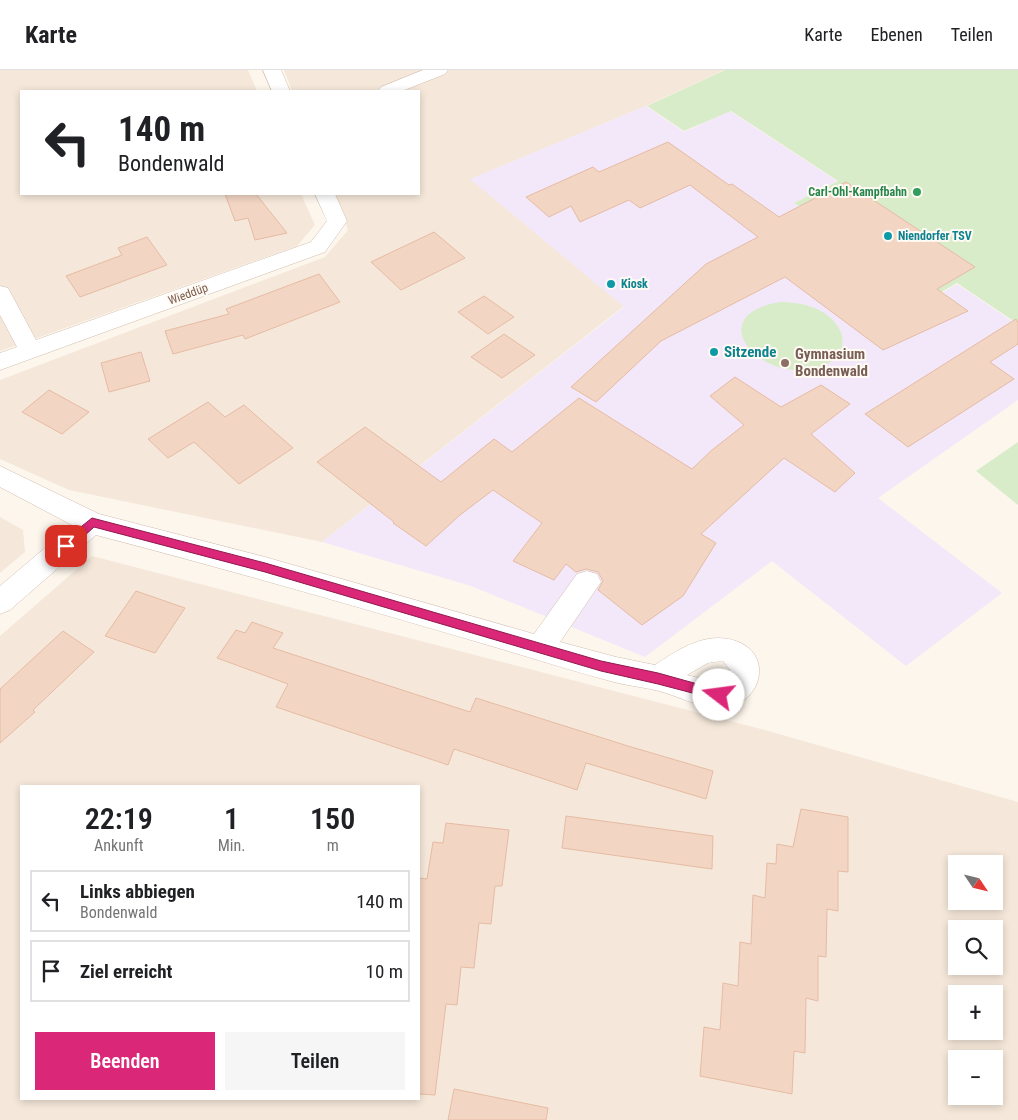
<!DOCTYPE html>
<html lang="de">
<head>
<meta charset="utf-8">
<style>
	:root { --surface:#fff; --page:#f6f6f6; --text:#202124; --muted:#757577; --line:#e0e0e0; --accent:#db2777 }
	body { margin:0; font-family:"Roboto Condensed",sans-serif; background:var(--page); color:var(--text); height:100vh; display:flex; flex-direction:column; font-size:19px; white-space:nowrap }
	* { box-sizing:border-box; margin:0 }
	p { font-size:16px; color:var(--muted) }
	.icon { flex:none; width:28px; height:28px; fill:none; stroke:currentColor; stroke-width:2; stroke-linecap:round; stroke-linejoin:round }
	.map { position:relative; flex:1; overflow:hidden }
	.sheet { position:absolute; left:20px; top:715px; width:400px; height:315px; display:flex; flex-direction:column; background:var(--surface); border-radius:0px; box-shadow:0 2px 8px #0003 }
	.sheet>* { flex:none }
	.banner { position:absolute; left:20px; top:20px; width:400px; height:105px; border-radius:0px; box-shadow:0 2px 8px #0003; background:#fff; color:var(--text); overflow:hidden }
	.needle { width:32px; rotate:125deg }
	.tools { position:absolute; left:948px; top:785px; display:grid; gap:10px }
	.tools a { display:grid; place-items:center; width:55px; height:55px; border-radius:0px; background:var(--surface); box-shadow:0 2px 8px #0003; font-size:25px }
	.pin { position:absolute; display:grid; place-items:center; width:42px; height:42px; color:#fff; margin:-21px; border-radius:10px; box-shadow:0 2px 8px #0006 }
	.me { position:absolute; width:55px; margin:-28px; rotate:285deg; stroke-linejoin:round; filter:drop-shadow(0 0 4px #0008) }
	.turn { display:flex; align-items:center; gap:18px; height:105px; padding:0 15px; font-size:22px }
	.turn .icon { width:65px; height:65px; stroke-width:2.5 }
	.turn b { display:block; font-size:35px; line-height:42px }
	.eta { display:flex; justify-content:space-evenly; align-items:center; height:85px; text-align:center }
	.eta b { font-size:30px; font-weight:600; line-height:35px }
	.cta { display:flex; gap:10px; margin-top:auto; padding:10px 15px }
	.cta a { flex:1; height:58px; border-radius:0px; background:var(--accent); color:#fff; font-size:20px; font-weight:600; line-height:58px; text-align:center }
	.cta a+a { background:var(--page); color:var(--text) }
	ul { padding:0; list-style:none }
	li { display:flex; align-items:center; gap:15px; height:62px; margin:0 10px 8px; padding:0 5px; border:2px solid var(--line); border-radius:0px }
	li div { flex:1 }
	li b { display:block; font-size:19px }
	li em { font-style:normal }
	header { display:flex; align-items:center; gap:30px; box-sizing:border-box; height:70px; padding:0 25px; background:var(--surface); border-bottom:1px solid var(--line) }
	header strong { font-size:24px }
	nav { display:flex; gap:28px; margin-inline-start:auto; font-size:18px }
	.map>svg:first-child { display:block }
	.residential { fill:#f5e8da; fill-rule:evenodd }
	.education { fill:#f3e8fa }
	.green { fill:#d8ecc9 }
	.building { fill:#f3d5c3; stroke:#e6bba3 }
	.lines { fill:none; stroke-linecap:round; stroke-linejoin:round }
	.minor-casing { stroke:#d1beb0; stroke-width:1 }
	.minor { fill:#fff; fill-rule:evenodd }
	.route { fill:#db2777; stroke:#8e194d }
	.leisure-dot { fill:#2e9e5b; stroke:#fffaf3; stroke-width:2 }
	.culture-dot { fill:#0f9aa8; stroke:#fffaf3; stroke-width:2 }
	.education-dot { fill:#8d6e63; stroke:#fffaf3; stroke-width:2 }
	.labels { text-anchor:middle; stroke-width:4; stroke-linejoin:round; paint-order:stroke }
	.far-leisure-label { font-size:12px; font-weight:bold; fill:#27864d; stroke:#fffaf3; text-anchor:end }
	.far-culture-label { font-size:12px; font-weight:bold; fill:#0d838f; stroke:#fffaf3; text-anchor:start }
	.far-street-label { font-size:12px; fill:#7a5c4d; stroke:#fffaf3 }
	.culture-label { font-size:15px; font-weight:bold; fill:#0d838f; stroke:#fffaf3; text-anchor:start }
	.education-label { font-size:15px; font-weight:bold; fill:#785e54; stroke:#fffaf3; text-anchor:start }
</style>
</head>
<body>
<header>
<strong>Karte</strong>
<nav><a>Karte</a><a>Ebenen</a><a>Teilen</a></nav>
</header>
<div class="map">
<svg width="1018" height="1050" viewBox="0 0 1018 1050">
	<rect width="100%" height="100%" fill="#fdf6ec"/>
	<path class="residential" d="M0,0H248L257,21H21V124H301L315,155L297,176L0,281Z
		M284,0H724L646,36L471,109L624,236L322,472L69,420L0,389V310L325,187L348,160L334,124H419V21H292Z
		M0,447L23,460L25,482L0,503Z
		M92,486L761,659L1018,732V1050H0V566ZM21,716H419V1029H21ZM956,794H994V831H956ZM956,859H994V896H956ZM956,924H994V961H956ZM956,989H994V1026H956Z"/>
	<path class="education" d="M646,36L684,62L730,41L837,111L794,133L933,228L957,214L1018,255V330L878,428L1002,523L906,596L772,491L645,587L471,516L322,472L624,237L470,109Z"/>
	<path class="green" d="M725,0H1018V254L957,213L933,227L794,133L838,111L731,41L684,61L647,36Z
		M780,232C796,232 814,235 827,245C851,263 847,290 817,298C760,314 700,245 780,232Z
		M1018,372V435L976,401Z"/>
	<path class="building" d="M668,72L729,115L732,114L779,147L846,112L975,197L937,219L968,241L883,280L785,207L661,271L596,332L571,317L706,194L758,167L690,115L640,138L629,130L580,152L571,136L549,147L526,127L593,97L599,102Z
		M225,124H256L287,163L255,170L248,148L235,151Z
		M434,162L465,188L401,220L371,192Z
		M147,167L167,195L80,227L66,206L122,185L118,178Z
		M319,204L340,232L245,269L243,265L173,284L165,261L229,244L226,239Z
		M484,226L514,247L488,264L458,242Z
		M1016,249L1018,253V274L990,292L1014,309L908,377L865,344Z
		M504,264L535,285L502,308L471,287Z
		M141,282L150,311L109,322L101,293Z
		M735,307L781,337L821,315L850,334L811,364L855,403L835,422L784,388L701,464L716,473L683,526L642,555L598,520L603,511L598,502L586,499L576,502L566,494L554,510L513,491L542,453L493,420L460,445L426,476L393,453L394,452L317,392L365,357L441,412L494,369L512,382L579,328L692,399L712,380L744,355L710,326Z
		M49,320L89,342L62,364L22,342Z
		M208,332L225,347L244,335L293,378L239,414L194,372L168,388L148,369Z
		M136,521L185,538L155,583L105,566Z
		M252,552L283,563L273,578L359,606L470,642L476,628L628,676L713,701L706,729L586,693L577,720L454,679L448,695L276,637L288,614L217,588L236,560L245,563Z
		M63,561L94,582L33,640L35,642L0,673V619Z
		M801,739L848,747V802L838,801V841L827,839L826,887L818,886V931L806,928L805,983L794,981L792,1024L700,1006L704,957L720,960L723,913L738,916L740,872L751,874L753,825L765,828L767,793L776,794L777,774L793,777Z
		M566,746L713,766L712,799L562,778Z
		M446,753L509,760L502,816H495L491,854L479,853L474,898L461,897L457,935L446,934L435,1025L419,1024V808L427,809L433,772L443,773Z
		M454,1019L548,1038L546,1050H448Z"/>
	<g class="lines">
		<defs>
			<path id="minor" d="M263,0H281L290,21H272Z
				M423,0H448L445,4L402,21H378L381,17Z
				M315,124H335L347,151L325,182L0,300V283L17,277L0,245V216L8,218L36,270L311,172L327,151Z
				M0,396L99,444L265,487L534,564L577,504L587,501L597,504L601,512L560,572L616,587L655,595C679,579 706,561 736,571C778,586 758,642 715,638C696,636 678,626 659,621C644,617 629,616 614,612C577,602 541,591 505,580C369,540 234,501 96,465L10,540L0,544V516L72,455L0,417ZM723,591L730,600V607L725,611L707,610L687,605L708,593Z"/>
		</defs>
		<use href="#minor" class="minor-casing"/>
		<use href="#minor" class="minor"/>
	</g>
	<path class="route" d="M92,448L265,493L601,591L658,603L719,620L723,621L725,625L723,629L719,630L658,614L601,601L265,502L94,457L70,479H62L60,476L62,472Z"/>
	<circle class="leisure-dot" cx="917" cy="122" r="5"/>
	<g class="culture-dot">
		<circle cx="888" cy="166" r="5"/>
		<circle cx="611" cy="214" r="5"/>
		<circle cx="714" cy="282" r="5"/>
	</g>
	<circle class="education-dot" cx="785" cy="293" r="5"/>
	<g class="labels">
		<g class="far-leisure-label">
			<text x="907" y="126">Carl-Ohl-Kampfbahn</text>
		</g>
		<g class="far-culture-label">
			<text x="898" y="170">Niendorfer TSV</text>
			<text x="621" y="218">Kiosk</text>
		</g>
		<g class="far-street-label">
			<text transform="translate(188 224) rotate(-20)" y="4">Wieddüp</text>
		</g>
		<g class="culture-label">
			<text x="724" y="287">Sitzende</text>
		</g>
		<g class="education-label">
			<text x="795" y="289">Gymnasium<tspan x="795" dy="17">Bondenwald</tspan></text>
		</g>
	</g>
</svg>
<div class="tools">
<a><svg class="needle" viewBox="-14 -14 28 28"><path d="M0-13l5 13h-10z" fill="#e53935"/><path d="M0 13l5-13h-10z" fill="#757577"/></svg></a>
<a><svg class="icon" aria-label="search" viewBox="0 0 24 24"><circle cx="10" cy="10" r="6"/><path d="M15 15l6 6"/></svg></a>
<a>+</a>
<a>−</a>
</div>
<div class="pin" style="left:66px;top:476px;background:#d93025"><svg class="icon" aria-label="arrive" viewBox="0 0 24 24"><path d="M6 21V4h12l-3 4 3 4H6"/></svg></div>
<svg class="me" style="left:719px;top:625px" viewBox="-20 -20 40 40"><circle r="19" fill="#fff"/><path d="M0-13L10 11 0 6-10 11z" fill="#db2777"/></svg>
<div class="banner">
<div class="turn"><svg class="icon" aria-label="left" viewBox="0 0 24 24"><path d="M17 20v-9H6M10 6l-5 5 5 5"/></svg><div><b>140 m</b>Bondenwald</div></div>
</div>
<section class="sheet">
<div class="eta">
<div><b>22:19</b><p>Ankunft</p></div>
<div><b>1</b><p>Min.</p></div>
<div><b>150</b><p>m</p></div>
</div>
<ul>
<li><svg class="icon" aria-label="left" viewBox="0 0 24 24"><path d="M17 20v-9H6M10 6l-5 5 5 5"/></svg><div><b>Links abbiegen</b><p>Bondenwald</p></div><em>140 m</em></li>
<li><svg class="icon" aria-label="arrive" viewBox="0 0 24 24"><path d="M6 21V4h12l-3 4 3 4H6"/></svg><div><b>Ziel erreicht</b></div><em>10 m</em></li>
</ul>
<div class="cta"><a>Beenden</a><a>Teilen</a></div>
</section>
</div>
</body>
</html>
